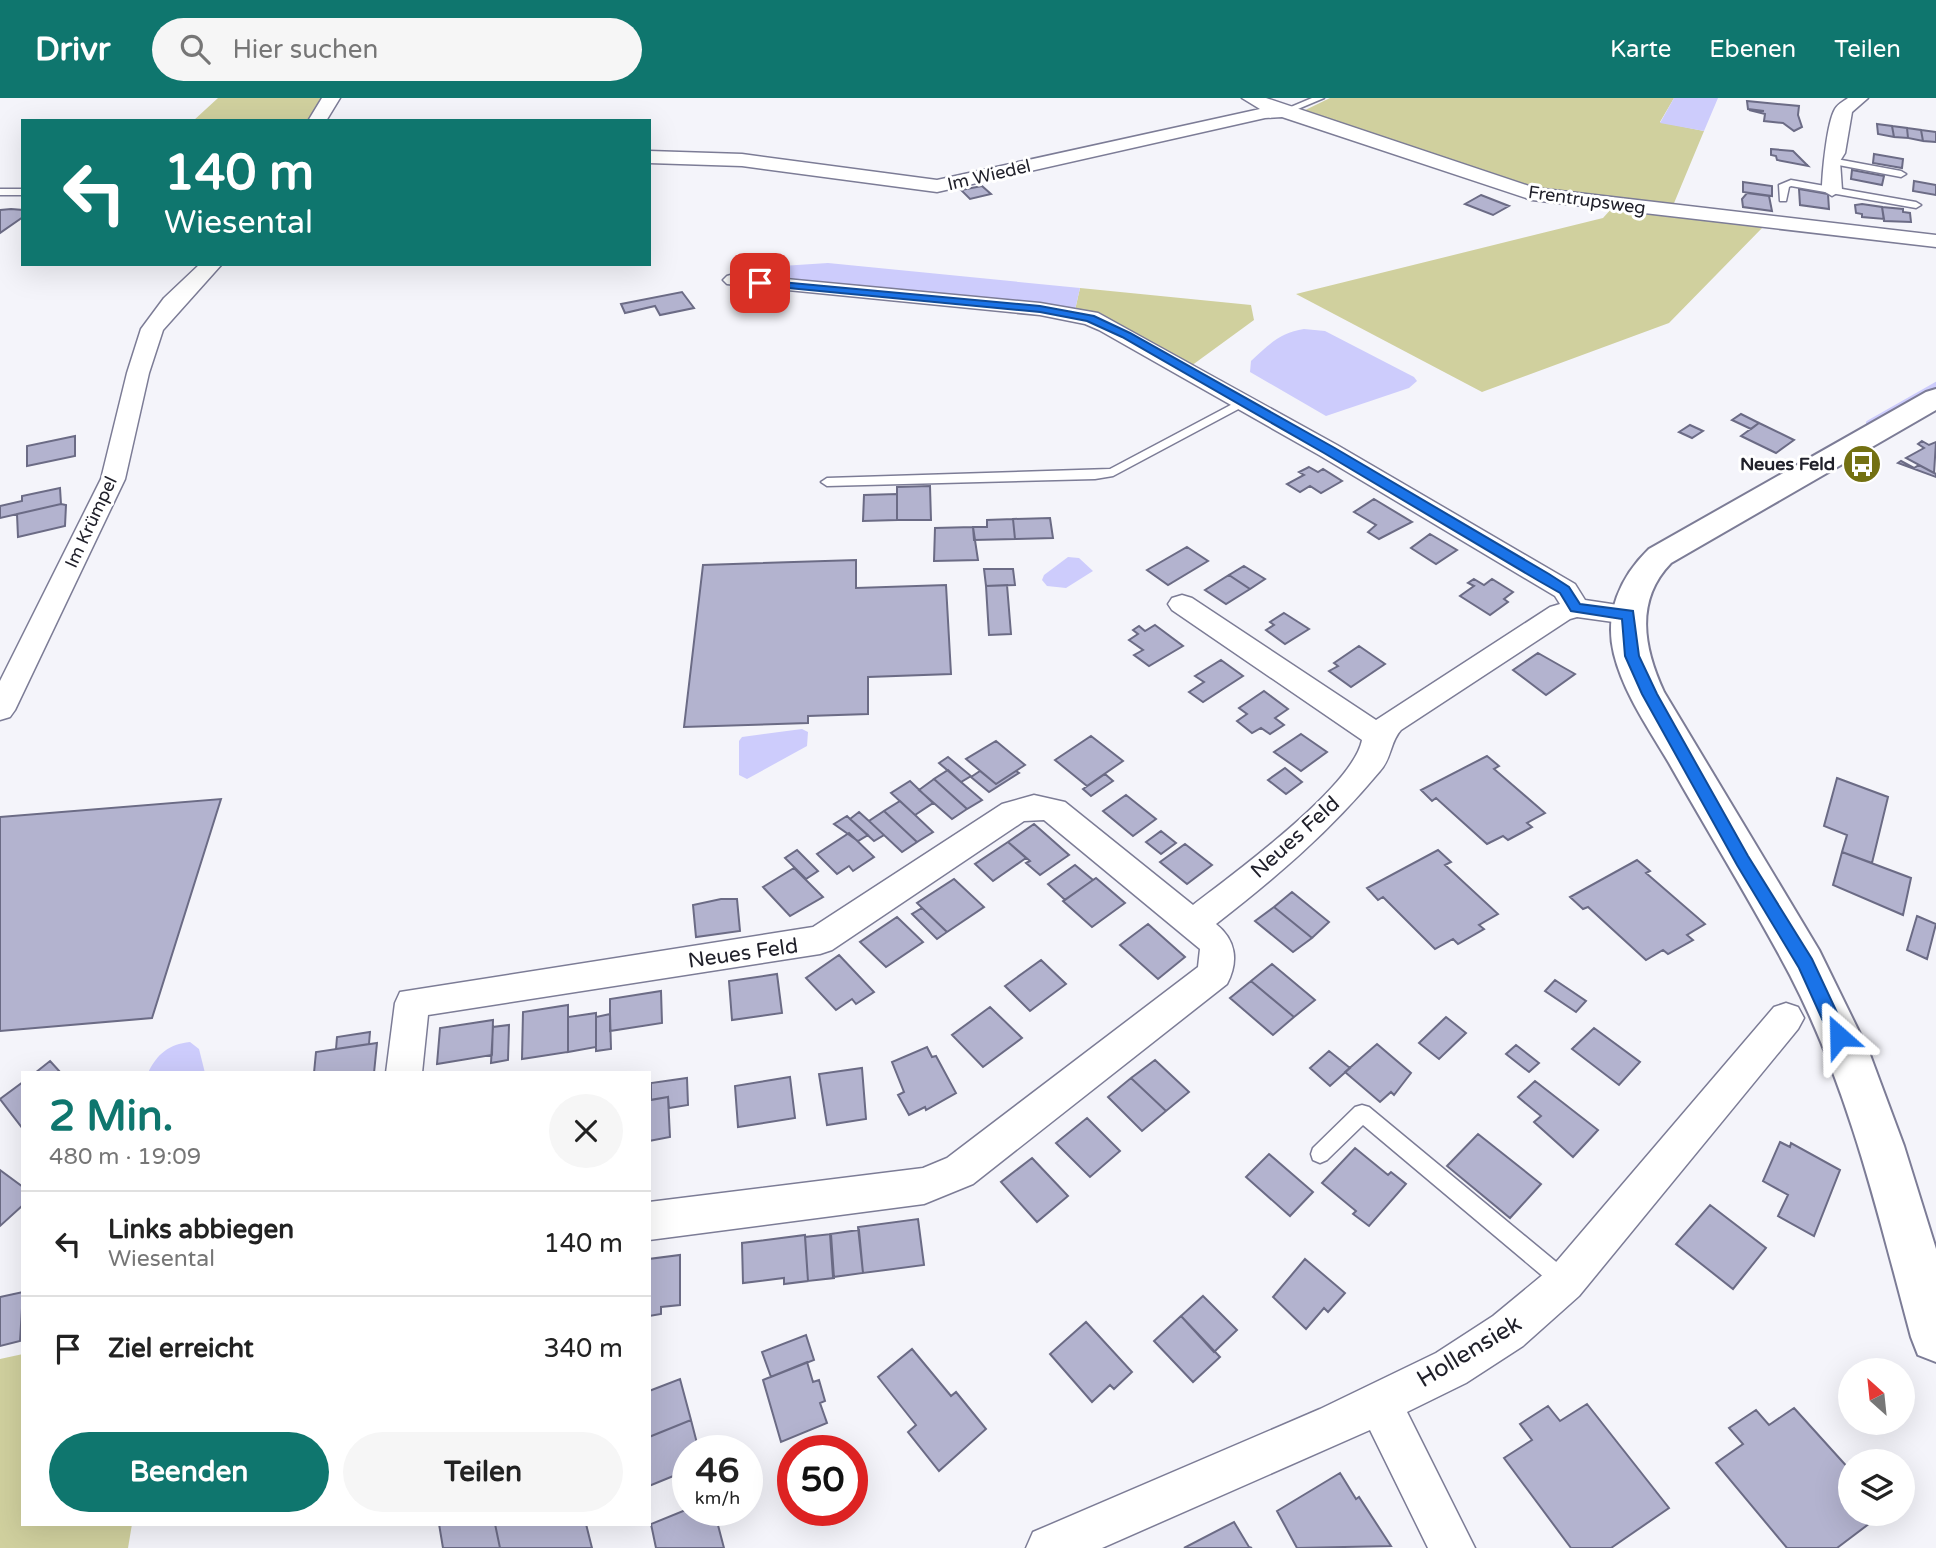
<!DOCTYPE html>
<html lang="de">
<head>
<meta charset="utf-8">
<style>
	:root { --surface:#fff; --page:#f6f6f6; --text:#222; --muted:#767676; --line:#e0e0e0; --accent:#0f766e }
	body { margin:0; font-family:"Varela Round",sans-serif; background:var(--page); color:var(--text); height:100vh; display:flex; flex-direction:column; font-size:26px; white-space:nowrap }
	* { box-sizing:border-box; margin:0 }
	p { font-size:23px; color:var(--muted) }
	.icon { flex:none; width:38px; height:38px; fill:none; stroke:currentColor; stroke-width:2; stroke-linecap:round; stroke-linejoin:round }
	.map { position:relative; flex:1; overflow:hidden }
	.drawer { position:absolute; left:21px; top:973px; width:630px; height:455px; display:flex; flex-direction:column; background:var(--surface); border-radius:0px; box-shadow:0 7px 28px #0002 }
	.drawer>* { flex:none }
	.guide { position:absolute; left:21px; top:21px; width:630px; height:147px; border-radius:0px; box-shadow:0 7px 28px #0002; background:#0f766e; color:#fff; overflow:hidden }
	.needle { width:46px; rotate:333deg }
	.controls { position:absolute; left:1838px; top:1260px; display:grid; gap:14px }
	.controls a { display:grid; place-items:center; width:77px; height:77px; border-radius:50%; background:var(--surface); box-shadow:0 7px 28px #0002; font-size:35px }
	.speed { position:absolute; left:672px; top:1337px; display:flex; gap:14px; font-size:35px; font-weight:700; text-align:center }
	.speed>* { display:grid; place-content:center; width:91px; height:91px; border-radius:50%; background:var(--surface); box-shadow:0 7px 28px #0002; line-height:1 }
	.speed small { font-size:18px; font-weight:400 }
	.speed .limit { border:10px solid #d22; background:#fff; color:#111 }
	.pin { position:absolute; display:grid; place-items:center; width:60px; height:60px; color:#fff; margin:-30px; border-radius:14px; box-shadow:0 4px 10px #0006 }
	.me { position:absolute; width:77px; margin:-38px; rotate:335deg; stroke-linejoin:round; filter:drop-shadow(0 0 5px #0008) }
	.turn { display:flex; align-items:center; gap:24px; height:147px; padding:0 28px; font-size:32px }
	.turn .icon { width:91px; height:91px; stroke-width:2.5 }
	.turn b { display:block; font-size:49px; line-height:60px }
	.round { display:grid; place-items:center; flex:none; width:74px; height:74px; border-radius:37px; background:var(--page) }
	.overview { display:flex; align-items:center; justify-content:space-between; height:119px; padding:0 28px }
	h1 { font-size:42px; font-weight:700; line-height:52px; color:var(--accent) }
	.primary-button { display:flex; gap:14px; margin-top:auto; padding:14px 28px }
	.primary-button a { flex:1; height:80px; border-radius:42px; background:var(--accent); color:#fff; font-size:28px; font-weight:700; line-height:80px; text-align:center }
	.primary-button a+a { background:var(--page); color:var(--text) }
	ul { padding:0; list-style:none }
	li { display:flex; align-items:center; gap:21px; height:105px; padding:0 28px; border-top:2px solid var(--line) }
	li div { flex:1 }
	li b { display:block; font-size:26px }
	li em { font-style:normal }
	header { display:flex; align-items:center; gap:42px; box-sizing:border-box; height:98px; padding:0 35px; background:var(--accent); color:#fff }
	header strong { font-size:33px }
	nav { display:flex; gap:38px; margin-inline-start:auto; font-size:24px }
	.search { width:490px; height:63px; background:var(--page); display:flex; align-items:center; gap:18px; box-sizing:border-box; padding:0 24px; border-radius:38px; color:var(--muted); font-size:26px }
	.map>svg:first-child { display:block }
	.green { fill:#d0d09e }
	.water { fill:#cdccfc }
	.lines { fill:none; stroke-linecap:round; stroke-linejoin:round }
	.stream { stroke:#cdccfc; stroke-width:6 }
	.building { fill:#b3b3cf; stroke:#6b6b85; stroke-width:2 }
	.service-casing { stroke:#7c7c96; stroke-width:3 }
	.minor-casing { stroke:#7c7c96; stroke-width:3 }
	.secondary-casing { stroke:#7c7c96; stroke-width:4 }
	.service { fill:#fff; fill-rule:evenodd }
	.minor { fill:#fff; fill-rule:evenodd }
	.secondary { fill:#fff; fill-rule:evenodd }
	.route { fill:#1a73e8; stroke:#114b97; stroke-width:2 }
	.labels { text-anchor:middle; stroke-width:6; stroke-linejoin:round; paint-order:stroke }
	.far-street-label { font-size:18px; fill:#20202a; stroke:#fff }
	.far-poi-label { font-size:18px; font-weight:bold; fill:#20202a; stroke:#fff; text-anchor:end }
	.street-label { font-size:21px; fill:#20202a; stroke:#fff }
	.near-street-label { font-size:24px; fill:#20202a; stroke:#fff }
</style>
</head>
<body>
<header>
<strong>Drivr</strong>
<div class="search"><svg class="icon" aria-label="search" viewBox="0 0 24 24"><circle cx="10" cy="10" r="6"/><path d="M15 15l6 6"/></svg>Hier suchen</div>
<nav><a>Karte</a><a>Ebenen</a><a>Teilen</a></nav>
</header>
<div class="map">
<svg width="1936" height="1450" viewBox="0 0 1936 1450">
	<rect width="100%" height="100%" fill="#f4f4fa"/>
	<path class="green" d="M218,0H325L311,23H193Z
		M1330,0H1674L1660,24L1704,33L1672,110L1534,95L1297,16Z
		M1612,110L1765,127L1669,225L1482,294L1296,196L1603,120Z
		M1080,190L1251,207L1254,222L1191,268C1153,245 1118,222 1075,212Z
		M23,1256V1426H132L128,1450H0V1261Z"/>
	<path class="water" d="M1674,0H1718L1704,33L1660,25Z
		M828,165L1080,190L1075,212L737,179L733,171Z
		M1304,231L1325,233L1414,279L1417,283L1409,290L1326,318L1250,274L1251,263C1269,246 1280,235 1304,231Z
		M1068,459L1079,460L1093,473L1066,490L1047,488L1042,482L1044,477Z
		M802,631L808,634L807,648L747,681L739,677V643L742,639Z
		M190,944L199,951L205,975H148C157,956 169,946 190,944Z"/>
	<g class="lines">
		<path class="stream" d="M1869,325L1936,287"/>
	</g>
	<path class="building" d="M1747,3L1799,8L1798,17L1802,29L1794,33L1783,25L1764,23L1765,16L1749,12L1764,13L1748,11Z
		M1877,26L1892,28L1894,39L1878,36Z
		M1892,28L1907,30L1908,40L1894,39Z
		M1907,30L1921,32L1923,43L1908,40Z
		M1921,32L1936,34V44L1923,43Z
		M1771,51L1793,53L1808,68L1777,62L1776,58L1771,57Z
		M1874,56L1903,61L1902,70L1873,65Z
		M1852,72L1884,78L1882,87L1851,81Z
		M1914,83L1936,87V97L1913,93Z
		M1743,84L1772,88V98L1743,94Z
		M982,88L991,96L970,101L961,92Z
		M1799,91L1828,96L1829,111L1800,107Z
		M1747,95L1769,98L1772,113L1743,109L1742,101Z
		M1481,97L1509,108L1493,117L1465,106Z
		M1862,106L1882,109L1884,121L1862,119V116L1856,115L1855,107Z
		M1882,109L1903,111V114L1910,115L1911,124L1884,123Z
		M11,111L23,112V119L0,135V112Z
		M682,194L694,210L660,217L655,208L625,215L621,206Z
		M1741,316L1759,325L1751,331L1732,322Z
		M1759,325L1794,342L1776,355L1741,338Z
		M1690,327L1703,333L1692,340L1679,334Z
		M75,338V358L27,368V348Z
		M1922,343L1929,347L1936,344L1934,375L1906,360L1924,350L1918,346Z
		M1901,363L1914,370L1919,367L1936,376V379L1898,365Z
		M1309,369L1318,374L1323,371L1342,383L1321,395L1310,388L1300,394L1287,386L1304,377L1299,374Z
		M930,388L931,422H897V389Z
		M60,390L61,406L0,420V408L22,403V398Z
		M897,396V422L863,423L864,397Z
		M1374,401L1412,424L1379,441L1368,434L1376,427L1354,414Z
		M61,406L66,407L65,428L18,439L17,416Z
		M1050,420L1053,440L1015,441L1013,421Z
		M1013,421L1015,441L974,442L973,429H987V422Z
		M973,429L978,462L934,463L935,430Z
		M1430,436L1457,452L1436,466L1411,450Z
		M1187,449L1208,463L1168,487L1147,472Z
		M856,462V490L946,487L951,576L868,579V616L808,618V625L684,629L703,467Z
		M1244,468L1265,481L1250,491L1229,477Z
		M984,471H1013L1015,487L986,488Z
		M1229,477L1250,491L1226,506L1205,492Z
		M1474,481L1484,487L1492,481L1513,494L1504,501L1508,504L1490,517L1460,498L1474,488L1468,485Z
		M1007,487L1011,536L989,537L986,488Z
		M1284,515L1309,531L1285,546L1266,532L1274,527L1270,524Z
		M1155,527L1183,548L1149,568L1134,557L1143,552L1129,542L1138,536L1133,532L1139,528L1145,533Z
		M1359,548L1385,566L1351,589L1329,573L1338,568L1334,565Z
		M1538,555L1575,576L1546,597L1513,572Z
		M1221,562L1243,578L1203,604L1189,594L1204,584L1195,578Z
		M1264,593L1288,611L1275,620L1284,627L1270,636L1261,630L1252,635L1237,623L1247,616L1239,610Z
		M1301,636L1327,654L1301,673L1274,654Z
		M1091,638L1123,663L1087,688L1055,662Z
		M996,643L1025,667L996,686L966,661Z
		M1487,658L1499,668L1494,671L1545,715L1527,725L1532,729L1508,742L1503,738L1487,746L1436,700L1432,703L1421,692Z
		M948,659L971,678L961,684L939,665Z
		M1285,670L1302,684L1286,696L1268,682Z
		M948,672L961,684L982,702L967,711L934,681Z
		M980,673L996,686L1016,673L1019,675L989,694L971,679Z
		M1105,676L1113,683L1091,698L1083,691Z
		M1837,680L1888,699L1872,765L1842,754L1847,737L1824,728Z
		M934,681L967,711L952,721L919,692Z
		M910,683L933,705L915,717L891,695Z
		M1126,697L1156,721L1133,738L1103,713Z
		M221,701L152,920L0,933V719Z
		M900,703L915,717L933,734L917,744L884,713Z
		M884,713L917,744L902,754L869,723Z
		M859,714L869,723L884,737L874,743L850,721Z
		M847,718L850,721L868,737L858,743L834,726Z
		M1034,726L1069,757L1040,777L1026,765L1030,763L1008,744Z
		M1161,733L1176,745L1161,756L1146,744Z
		M849,735L874,759L853,773L849,768L837,776L817,756Z
		M1008,744L1026,760L993,783L975,766Z
		M1185,746L1212,767L1187,786L1160,764Z
		M797,752L818,773L806,781L785,760Z
		M1438,752L1451,764L1445,767L1498,816L1479,827L1484,831L1458,846L1453,841L1435,851L1383,799L1378,802L1367,790Z
		M1842,754L1911,780L1903,817L1833,787Z
		M1637,762L1650,773L1646,775L1705,826L1687,837L1693,842L1668,856L1663,852L1646,862L1588,809L1583,811L1570,799Z
		M1075,767L1093,782L1065,802L1048,786Z
		M794,770L823,799L790,818L763,789Z
		M1096,780L1125,805L1092,829L1063,803Z
		M954,781L984,809L947,834L917,805Z
		M1292,794L1329,824L1312,840L1274,809Z
		M721,801H737L740,833L696,839L693,807Z
		M1274,809L1312,840L1293,854L1255,823Z
		M922,810L947,834L937,841L912,816Z
		M1917,818L1936,826L1927,861L1907,852Z
		M897,819L923,844L886,869L860,844Z
		M1148,826L1185,859L1158,881L1120,847Z
		M839,857L874,894L856,906L852,901L836,912L806,880Z
		M1041,862L1066,886L1030,913L1005,888Z
		M1272,866L1315,902L1294,919L1251,883Z
		M777,876L782,915L732,922L729,883Z
		M1555,882L1586,903L1576,914L1545,893Z
		M1251,883L1294,919L1273,937L1230,900Z
		M661,893L662,925L610,933V901Z
		M568,907V954L522,961L523,914Z
		M990,909L1022,940L983,969L952,937Z
		M596,915V949L568,954V919Z
		M610,916L611,951L596,953V919Z
		M1446,919L1466,935L1439,961L1419,945Z
		M493,922L492,957L437,966L440,930Z
		M509,927L508,962L491,965L493,929Z
		M1594,930L1640,964L1619,987L1572,951Z
		M370,934L369,946L336,951L337,939Z
		M377,945L374,975H314L316,954Z
		M1377,946L1411,975L1394,997L1391,994L1380,1004L1345,974Z
		M1516,947L1539,965L1529,974L1506,956Z
		M927,949L932,959L936,958L956,995L926,1012L925,1009L909,1017L898,997L904,994L892,964Z
		M1329,953L1350,970L1330,988L1310,970Z
		M1155,962L1189,994L1166,1013L1131,980Z
		M50,963L61,975H35Z
		M862,970L866,1021L827,1027L819,976Z
		M790,979L795,1020L738,1029L735,988Z
		M687,980L688,1007L669,1010L668,999L651,1002V985Z
		M1131,980L1166,1013L1142,1033L1108,999Z
		M1535,983L1598,1032L1573,1059L1534,1024L1541,1018L1518,999Z
		M23,984V1031L0,1001Z
		M668,999L670,1039L649,1043V1002Z
		M1087,1020L1120,1053L1090,1079L1056,1045Z
		M1478,1036L1541,1086L1510,1120L1447,1068Z
		M1780,1044L1790,1049L1791,1045L1840,1072L1814,1138L1778,1118L1788,1097L1763,1083Z
		M1355,1050L1388,1077L1391,1074L1406,1086L1369,1128L1353,1116L1356,1113L1322,1085Z
		M1269,1056L1313,1094L1290,1118L1246,1079Z
		M1032,1060L1068,1098L1037,1124L1001,1084Z
		M0,1072L23,1089V1107L0,1128Z
		M1710,1107L1766,1150L1733,1191L1676,1146Z
		M918,1121L924,1167L863,1175L858,1129Z
		M859,1132L863,1175L833,1179L830,1136Z
		M831,1136L834,1180L808,1183L805,1139Z
		M805,1137L808,1183L784,1186V1180L743,1185L742,1145Z
		M680,1157V1207L661,1209V1216L649,1218V1161Z
		M1305,1161L1345,1195L1328,1214L1324,1210L1306,1231L1273,1199Z
		M23,1194L20,1243L0,1248V1199Z
		M1203,1198L1237,1232L1214,1254L1181,1218Z
		M1181,1218L1220,1259L1193,1284L1154,1243Z
		M1086,1224L1132,1274L1114,1291L1110,1287L1092,1304L1050,1256Z
		M806,1237L814,1262L771,1279L762,1254Z
		M912,1251L951,1298L956,1294L986,1331L939,1373L908,1334L916,1327L878,1279Z
		M807,1264L813,1284L819,1282L825,1303L820,1305L827,1325L781,1344L763,1282Z
		M680,1281L691,1322L649,1339V1293Z
		M1587,1306L1669,1410L1611,1450H1571L1504,1360L1532,1342L1520,1326L1548,1308L1560,1323Z
		M1794,1310L1850,1372V1416H1882L1837,1450H1787L1716,1365L1743,1346L1729,1330L1756,1312L1769,1327Z
		M691,1322L699,1353H688V1372L649,1388V1339Z
		M1340,1375L1356,1401L1359,1399L1391,1448L1297,1450L1277,1413Z
		M688,1411L714,1412L724,1450H656L651,1426Z
		M1234,1424L1249,1449L1252,1450H1184Z
		M439,1426H495L500,1450H443Z
		M495,1426H586L592,1450H500Z"/>
	<g class="lines">
		<defs>
			<path id="service" d="M1312,0H1324L1286,16L1279,14Z
				M1831,60L1901,73L1906,76L1901,79L1828,65L1826,63Z
				M1791,82L1916,104L1921,107L1916,110L1791,88L1789,89L1786,103H1780L1779,87Z
				M0,91H23V97H0Z
				M1242,301L1246,303V307L1113,378L1095,381L827,388L821,384L827,380L1110,371Z
				M1362,1007L1369,1009L1572,1177L1575,1184L1572,1191L1565,1194L1558,1191L1363,1027L1327,1062L1320,1065L1313,1062L1311,1056L1313,1050L1355,1009Z"/>
			<path id="minor" d="M322,0H340L326,23H308Z
				M1242,0H1266L1535,90L1936,137V149L1532,102L1282,19L1265,20L937,94L742,68L649,65V53L742,56L937,82L1260,11Z
				M1848,0H1868L1852,14L1845,55L1840,63L1842,92L1832,98L1822,92C1822,76 1827,24 1835,11C1838,6 1844,3 1848,0Z
				M200,166H222L163,232L149,275L125,381L15,612L10,619L0,622V583L101,381L127,275L141,231L164,200Z
				M734,176L1040,205L1098,215L1337,347L1575,486L1585,502L1638,510L1642,517L1638,524L1628,526L1577,519L1570,521L1401,632C1390,644 1392,660 1380,673C1329,734 1279,777 1216,826C1236,842 1239,863 1227,886L973,1086L924,1106L649,1142V1104L923,1070L947,1060L1198,869L1200,851L1044,722L1024,723L832,852L820,856L428,917L422,975H386L395,905L400,894L813,829L1002,706L1034,697L1065,704L1193,807C1233,776 1353,689 1362,642L1172,512L1168,506L1172,500L1182,497L1192,500L1376,622L1550,509L1560,506L1555,498L1319,357L1099,232L1085,226L1040,217L727,186L723,182L727,178Z
				M1786,905L1798,909L1804,920L1798,931L1579,1198L1523,1248L1466,1285L1407,1314L1475,1450H1428L1370,1332L1102,1450H1026L1033,1434L1320,1311L1436,1255L1493,1218L1551,1170L1774,909Z"/>
			<path id="secondary" d="M1936,291V312L1671,465C1634,503 1644,551 1664,594L1819,852L1869,954L1904,1048L1936,1151V1264L1918,1257L1911,1239C1878,1116 1849,991 1790,877C1752,805 1709,736 1669,665C1649,631 1624,596 1614,556C1604,516 1620,479 1649,451L1926,294Z"/>
		</defs>
		<use href="#service" class="service-casing"/>
		<use href="#minor" class="minor-casing"/>
		<use href="#secondary" class="secondary-casing"/>
		<use href="#service" class="service"/>
		<use href="#minor" class="minor"/>
		<use href="#secondary" class="secondary"/>
	</g>
	<path class="route" d="M760,182L1040,208L1094,218L1130,235L1333,349L1549,476L1569,489L1580,506L1633,513L1639,558L1657,596L1748,758L1812,861L1848,938L1845,943H1832L1799,870L1737,767L1642,596L1625,558L1622,521L1571,513L1560,495L1539,483L1324,355L1122,239L1087,223L1040,214L756,187L754,185Z"/>
	<defs>
		<symbol id="bus-disc" viewBox="-11 -11 22 22"><circle r="9.5" fill="#737012" stroke="#fff"/><path d="M-5-6H5V4H4V6H2V4H-2V6H-4V4H-5ZM-3.5-4V0h7V-4ZM-3.5 1.2v1.5H-2V1.2ZM2 1.2v1.5H3.5V1.2Z" fill="#fff"/></symbol>
	</defs>
	<g fill-rule="evenodd">
		<use href="#bus-disc" x="1840" y="344" width="44" height="44"/>
	</g>
	<g class="labels">
		<g class="far-street-label">
			<text transform="translate(989 77) rotate(-13)" y="6">Im Wiedel</text>
			<text transform="translate(1587 102) rotate(8)" y="6">Frentrupsweg</text>
			<text transform="translate(91 424) rotate(-65)" y="6">Im Krümpel</text>
		</g>
		<g class="far-poi-label">
			<text x="1835" y="372">Neues Feld</text>
		</g>
		<g class="street-label">
			<text transform="translate(1295 739) rotate(-42)" y="7">Neues Feld</text>
			<text transform="translate(743 855) rotate(-8)" y="7">Neues Feld</text>
		</g>
		<g class="near-street-label">
			<text transform="translate(1469 1253) rotate(-31)" y="8">Hollensiek</text>
		</g>
	</g>
</svg>
<div class="controls">
<a><svg class="needle" viewBox="-14 -14 28 28"><path d="M0-13l5 13h-10z" fill="#e53935"/><path d="M0 13l5-13h-10z" fill="#767676"/></svg></a>
<a><svg class="icon" aria-label="layers" viewBox="0 0 24 24"><path d="M12 4l9 5-9 5-9-5zM3 14l9 5 9-5"/></svg></a>
</div>
<div class="speed"><div>46<small>km/h</small></div><div class="limit">50</div></div>
<div class="pin" style="left:760px;top:185px;background:#d93025"><svg class="icon" aria-label="arrive" viewBox="0 0 24 24"><path d="M6 21V4h12l-3 4 3 4H6"/></svg></div>
<svg class="me" style="left:1839px;top:938px" viewBox="-20 -20 40 40"><path d="M0-17L14 15 0 8-14 15z" fill="#1a73e8" stroke="#fff" stroke-width="4"/></svg>
<div class="guide">
<div class="turn"><svg class="icon" aria-label="left" viewBox="0 0 24 24"><path d="M17 20v-9H6M10 6l-5 5 5 5"/></svg><div><b>140 m</b>Wiesental</div></div>
</div>
<section class="drawer">
<div class="overview"><div><h1>2 Min.</h1><p>480 m · 19:09</p></div><a class="round"><svg class="icon" aria-label="close" viewBox="0 0 24 24"><path d="M6 6l12 12M18 6L6 18"/></svg></a></div>
<ul>
<li><svg class="icon" aria-label="left" viewBox="0 0 24 24"><path d="M17 20v-9H6M10 6l-5 5 5 5"/></svg><div><b>Links abbiegen</b><p>Wiesental</p></div><em>140 m</em></li>
<li><svg class="icon" aria-label="arrive" viewBox="0 0 24 24"><path d="M6 21V4h12l-3 4 3 4H6"/></svg><div><b>Ziel erreicht</b></div><em>340 m</em></li>
</ul>
<div class="primary-button"><a>Beenden</a><a>Teilen</a></div>
</section>
</div>
</body>
</html>
